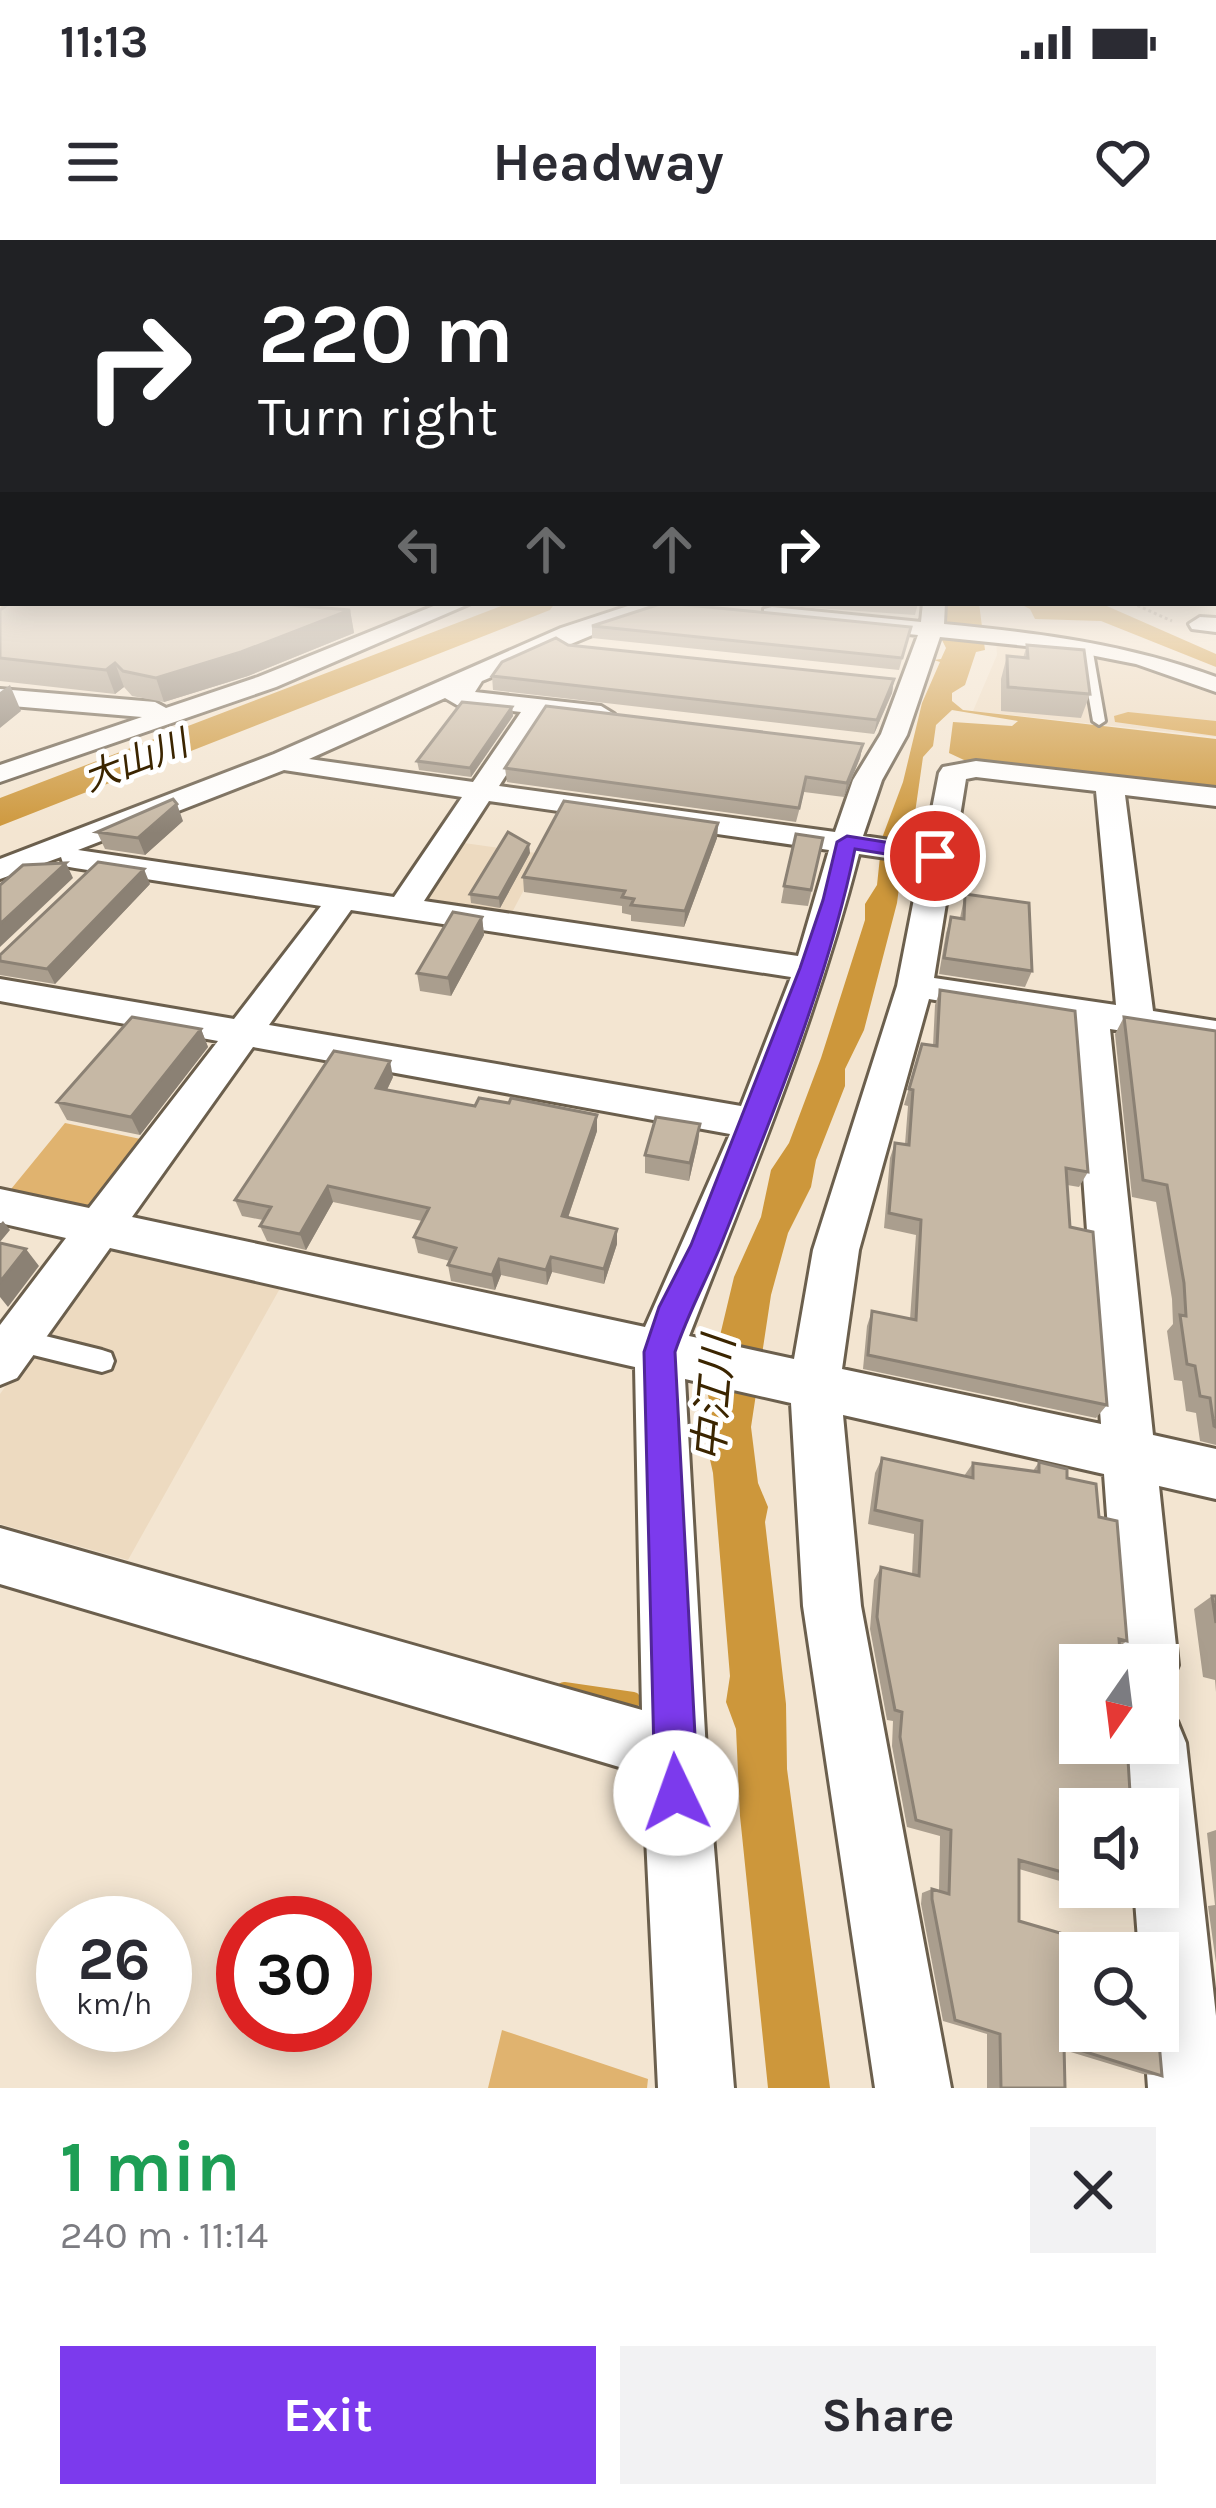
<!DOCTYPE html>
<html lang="en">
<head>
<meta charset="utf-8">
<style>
	:root { --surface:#fff; --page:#f2f2f3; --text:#2b2b33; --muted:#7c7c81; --accent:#7c3aed }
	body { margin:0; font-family:Karla,"Noto Sans JP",sans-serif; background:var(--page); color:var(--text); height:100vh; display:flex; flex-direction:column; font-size:45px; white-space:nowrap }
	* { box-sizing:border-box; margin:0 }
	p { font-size:39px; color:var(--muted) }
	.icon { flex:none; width:66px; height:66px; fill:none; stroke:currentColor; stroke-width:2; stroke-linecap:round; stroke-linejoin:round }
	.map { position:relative; height:1848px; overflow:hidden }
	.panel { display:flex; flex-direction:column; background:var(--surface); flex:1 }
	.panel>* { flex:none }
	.top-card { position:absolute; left:0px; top:0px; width:1218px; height:366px; box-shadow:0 6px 30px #0003; background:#202124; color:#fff; overflow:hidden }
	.needle { width:78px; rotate:194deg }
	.buttons { position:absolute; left:1059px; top:1404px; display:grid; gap:24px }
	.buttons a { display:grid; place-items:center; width:120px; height:120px; border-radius:0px; background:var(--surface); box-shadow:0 6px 30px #0003; font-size:60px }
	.speed { position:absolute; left:36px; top:1656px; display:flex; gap:24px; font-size:60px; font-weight:700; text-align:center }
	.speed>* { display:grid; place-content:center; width:156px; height:156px; border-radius:50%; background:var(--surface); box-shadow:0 6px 30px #0003; line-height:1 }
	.speed small { font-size:30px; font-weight:400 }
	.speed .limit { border:18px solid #d22; background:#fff; color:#111 }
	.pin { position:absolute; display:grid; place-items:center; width:102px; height:102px; color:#fff; margin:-51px; border:6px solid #fff; border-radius:50%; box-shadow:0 3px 12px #0007 }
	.me { position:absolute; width:132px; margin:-66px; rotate:357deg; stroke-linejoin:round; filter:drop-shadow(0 0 9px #0008) }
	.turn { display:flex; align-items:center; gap:42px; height:252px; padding:0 60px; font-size:54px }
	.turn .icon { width:156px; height:156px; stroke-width:2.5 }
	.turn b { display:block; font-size:84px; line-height:102px }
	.lanes { display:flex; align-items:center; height:114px; padding:0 60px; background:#0003; justify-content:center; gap:60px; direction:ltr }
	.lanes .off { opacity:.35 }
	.round { display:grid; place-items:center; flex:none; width:126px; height:126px; border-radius:0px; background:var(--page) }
	.headline { display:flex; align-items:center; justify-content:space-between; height:204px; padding:0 60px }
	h1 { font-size:72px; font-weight:700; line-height:90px; color:#1e9e55 }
	.cta { display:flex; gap:24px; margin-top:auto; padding:24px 60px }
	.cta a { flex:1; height:138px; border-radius:0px; background:var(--accent); color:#fff; font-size:48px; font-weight:700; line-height:138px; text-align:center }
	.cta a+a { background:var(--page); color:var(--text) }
	.status { display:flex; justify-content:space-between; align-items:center; height:84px; padding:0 60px; background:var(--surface); direction:ltr }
	.status svg { height:33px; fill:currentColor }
	header { display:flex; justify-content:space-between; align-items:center; height:156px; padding:0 60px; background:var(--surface); font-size:54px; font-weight:700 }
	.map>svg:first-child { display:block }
	.built { fill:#eddac0 }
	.green { fill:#e0b36f }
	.forest { fill:#d69f45 }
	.water { fill:#cd973b }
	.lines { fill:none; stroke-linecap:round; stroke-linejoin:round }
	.stream { stroke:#cd973b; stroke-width:16 }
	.river { fill:#cd973b; fill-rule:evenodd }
	.service-casing { stroke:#6b5f4d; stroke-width:6 }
	.minor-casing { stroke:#6b5f4d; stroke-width:6 }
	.path { stroke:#ada293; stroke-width:3; stroke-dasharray:3 3; stroke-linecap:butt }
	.service { fill:#fff; fill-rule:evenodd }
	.minor { fill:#fff; fill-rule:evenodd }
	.wall { fill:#aa9e8e }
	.shaded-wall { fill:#8b8174 }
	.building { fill:#c6b8a5; stroke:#8b8174; stroke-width:3 }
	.route { fill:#7c3aed; stroke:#51269a; stroke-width:3 }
	.labels { text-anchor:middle; stroke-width:10; stroke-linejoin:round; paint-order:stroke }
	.far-water-label { font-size:36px; font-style:italic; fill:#3b2500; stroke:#fff }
	.water-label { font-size:42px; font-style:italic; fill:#3b2500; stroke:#fff }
</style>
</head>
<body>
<div class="status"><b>11:13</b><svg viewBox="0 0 49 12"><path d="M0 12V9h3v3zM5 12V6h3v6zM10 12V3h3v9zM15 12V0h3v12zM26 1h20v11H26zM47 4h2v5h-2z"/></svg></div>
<header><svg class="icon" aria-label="menu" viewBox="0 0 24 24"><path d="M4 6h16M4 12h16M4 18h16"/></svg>Headway<svg class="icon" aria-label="heart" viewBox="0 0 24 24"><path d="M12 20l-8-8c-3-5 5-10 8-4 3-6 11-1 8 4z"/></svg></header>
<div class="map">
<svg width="1216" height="1848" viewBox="0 0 1216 1848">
	<rect width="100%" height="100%" fill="#f3e5d1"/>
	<path class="built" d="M996,400L1135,420L1216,449V497L973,471L997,415Z
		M457,602L543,614L509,678L424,664L420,659Z
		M120,1006L283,1043L128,1320L0,1284V1154L102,1012Z"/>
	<path class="green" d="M65,883L150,901L97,973L7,954Z
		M502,1790L648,1839L647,1848H488Z"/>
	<path class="forest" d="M1128,472L1216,481V496L1115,482L1114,476Z"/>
	<path class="water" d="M946,363H979L985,410L976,412L965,445L952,453V461L963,470L1216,499V548L964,520L949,513L953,482L1012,486L1018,481L952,470L936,485L933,506L923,517L910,608L903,617L897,663L864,790L845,829V846L816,920L811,947L788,993L771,1055L751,1187L758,1243L768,1267L765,1282L786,1464L787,1529L830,1848H768L740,1576L736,1489L726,1462L730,1436L713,1233L707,1206L712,1175L707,1150L734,1037L761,977L771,930L789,903L821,818L865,680V664L877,645L882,598L903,542L922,463L940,422L934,420L941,419L946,408L941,398Z
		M1018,363H1100L1216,414V427L1101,381L1035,379L1030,369Z"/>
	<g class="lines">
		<path class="stream" d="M564,1450L633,1460"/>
		<path class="river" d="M3,350V363H17L0,371Z
			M509,363H555L550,370L0,586V558Z"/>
		<defs>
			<path id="service" d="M1086,404L1092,407L1105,481L1099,485L1093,481L1080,407Z
				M17,1089L102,1110L111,1113L114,1121L111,1129L102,1132L17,1111L8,1107L5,1100L8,1093Z"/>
			<path id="minor" d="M441,363H471L276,447L0,542V525L142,477L0,465V449L155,462L166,468L258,437Z
				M637,363H669L482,441L475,452L601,466L614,474L601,482L545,475L499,546L835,592L853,540L881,494L918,395L764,379V369L772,367L921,382L923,363H945L944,384C1038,393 1126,404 1216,437V452L1136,424L1065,410L940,397L907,495L882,540L863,596L925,605L939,533L943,527L976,521L1216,548V566L1125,555L1153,771L1216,781V805L1110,789L1153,1195L1216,1209V1259L1159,1246L1178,1425L1169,1446L1158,1451V1425H1118L1104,1234L843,1175L861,1366L951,1848H875L803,1366L791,1163L685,1139L706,1511L734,1848H658L643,1534L0,1344V1288L642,1470L635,1127L110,1008L17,1138L0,1145V1085L66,998L0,983V949L89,968L218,801L0,761V739L234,779L321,666L75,628L64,626L61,617L0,639V619L274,514L561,388ZM445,458L457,465L521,472L473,542L309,519ZM284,530L462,557L394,657L78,610ZM976,537L1096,551L1116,765L934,738L966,539ZM489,561L829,610L798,716L424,661ZM859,614L921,623L897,746L813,1010L794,1119L689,1096C752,934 815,784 859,614ZM351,670L791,737L741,866L269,785ZM929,759L1072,783L1101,1184L842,1129L859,1010ZM253,807L730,894L645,1087L132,977Z
				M1200,377L1216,378V392L1192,389L1189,384Z
				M1158,1473L1177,1481L1186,1503L1216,1776V1848H1148L1144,1791H1158V1713H1139L1134,1647H1158V1569H1128L1124,1503H1158Z"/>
		</defs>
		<use href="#service" class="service-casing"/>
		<use href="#minor" class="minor-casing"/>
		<path class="path" d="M1132,363L1172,381"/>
		<use href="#service" class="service"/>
		<use href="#minor" class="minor"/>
	</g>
	<path class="wall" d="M10,363H289L287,365L350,370L354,393L248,436L164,462L132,456L124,447L115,454L0,441V370Z
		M745,363H918L915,375Z
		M592,386L911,387L899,430L592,398Z
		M568,405L894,439L892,453L874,494L493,450L492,436Z
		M1027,405L1090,454L1081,478L1001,471V439L1007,416L1023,418Z
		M512,467L513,476L471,537L419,530L417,521Z
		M863,504L860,518L844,557L804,552L796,582L507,542L505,528Z
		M183,581L145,615L105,609L97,592Z
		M718,583L717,598L684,687L631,681V675L622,673V666L524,652L523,637Z
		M530,613L500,668L471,663L470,654Z
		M820,614L808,666L781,663L784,646Z
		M150,644L55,744L0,735V715Z
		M965,654L1032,731L1025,747L939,734L946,693L951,677L960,678Z
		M482,677L484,695L451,756L420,751L417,733Z
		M940,750L1088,932L1079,947L1067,945L1070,987L1107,1165L1096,1178L863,1129L867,1086L872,1071L910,1079L916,995L884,988L890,918L895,903L905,904L908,866L904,865L922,804L933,806L935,765Z
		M1124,777L1216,791V1205L1200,1201L1196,1173L1186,1171L1182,1141L1174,1140L1167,1091L1173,1084L1172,1059L1156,962L1132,957L1115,794Z
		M201,789L208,807L140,895L67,880L57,862Z
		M393,837L387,850L597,891L568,978L617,1004L604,1044L552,1032L547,1045L501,1035L495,1050L451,1041L448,1025L450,1021L418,1013L414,997L422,981L333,962L306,1010L267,1001L260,986L263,980L242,976L235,960Z
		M700,884L698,902L689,941L645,933V915Z
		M882,1218L964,1236L973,1223L1033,1231L1039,1222L1067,1238L1099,1277L1127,1401L1120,1406L1080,1569V1647L1019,1629V1681L1080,1713L1158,1791L1162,1836L1143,1834L1064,1810L1065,1848H987V1794L943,1781L921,1664L922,1653L932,1649L939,1651L940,1596L907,1587L892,1506L893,1481L887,1480L870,1389L874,1340L881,1327L912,1335L914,1294L868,1284L875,1233Z
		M1212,1356H1216V1452L1215,1440L1203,1437L1194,1369Z
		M1216,1590V1723L1208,1666L1215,1665L1207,1593Z
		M1081,1647H1137V1653L1120,1658Z"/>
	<path class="shaded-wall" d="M350,370L354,393L248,436L164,462L156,438Z
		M115,423L124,447L115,454L106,430Z
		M894,439L892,453L874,494L877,480Z
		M10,445L21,471L0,488V452Z
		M512,467L513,476L471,537L470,528Z
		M863,504L860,518L844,557L847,543Z
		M177,564L183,581L145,615L138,598Z
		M718,583L717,598L684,687L685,671Z
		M529,604L530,613L500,668L499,658Z
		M66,623L73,638L0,707V684Z
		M144,629L150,644L55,744L47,729Z
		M482,677L484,695L451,756L448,738Z
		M201,789L208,807L140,895L131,877Z
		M390,821L393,837L380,864L376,848Z
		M597,875V891L563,992L562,976Z
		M700,884L698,902L689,941L690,923Z
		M328,946L333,962L306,1010L300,994Z
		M3,981L10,990L0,1002V984Z
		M617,989V1004L604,1044V1029Z
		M26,1009L39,1026L8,1067L0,1057V1042Z
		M551,1017L552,1032L547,1045L546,1030Z
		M499,1019L501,1035L495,1050L492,1035Z"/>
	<path class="building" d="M10,363H266L350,370L241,412L156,438L123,431L115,423L106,430L0,418V370Z
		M663,363H667L911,387L902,418L592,386Z
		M556,398L568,405L894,439L877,480L492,436L502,422Z
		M1027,405L1084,410L1090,454L1008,447L1007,416L1028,418Z
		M462,462L512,467L470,528L417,521Z
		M546,466L863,504L847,543L806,537L799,568L505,528Z
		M173,559L177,564L138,598L97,592Z
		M564,561L718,583L685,671L631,665L634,659L622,657L625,651L523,637Z
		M508,592L529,604L499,658L470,654Z
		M796,594L823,598L811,650L784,646Z
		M98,622L144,629L47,729L0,721V715Z
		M66,623L0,684V645L23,625Z
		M965,654L1029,663L1032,731L944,718L951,677L964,679Z
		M453,672L482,677L448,738L417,733Z
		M940,750L1075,771L1088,932L1066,928L1070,987L1093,992L1107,1165L868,1115L872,1071L916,1080L921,980L889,973L895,903L909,905L913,850L909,849L922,804L937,806Z
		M132,777L201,789L131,877L57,862Z
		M1124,777L1216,791V1187L1214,1186L1210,1158L1200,1156L1195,1126L1187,1124L1180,1075L1186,1076L1184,1043L1167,945L1143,940Z
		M334,811L390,821L376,848L475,866L479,858L509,863L511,858L597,875L562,976L617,989L604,1029L551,1017L546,1030L499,1019L492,1035L448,1025L456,1008L414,997L429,968L328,946L300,994L260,986L271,967L235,960Z
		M656,877L700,884L690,923L645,915Z
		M0,1003L26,1009L0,1042Z
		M882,1218L973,1238V1223L1039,1232V1222L1067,1229V1238L1096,1244L1099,1277L1117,1281L1127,1401L1119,1399L1121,1425H1080V1503H1127L1131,1569H1080V1637L1019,1620V1681L1115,1709V1713H1080V1791H1158V1737L1161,1738L1166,1786L1158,1791L1162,1836L1064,1805L1065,1848H1001L1000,1794L955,1780L932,1659V1649L949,1654L951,1590L916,1580L900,1497L902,1472L895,1470L877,1377L881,1327L919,1336L922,1281L875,1270Z
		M1212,1356H1216V1383Z
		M1115,1647H1137V1653Z"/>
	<linearGradient id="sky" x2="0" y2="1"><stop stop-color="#9da8a3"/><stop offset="0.56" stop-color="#faf3ea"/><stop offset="1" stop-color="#faf3ea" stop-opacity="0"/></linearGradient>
	<rect width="1216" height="593" fill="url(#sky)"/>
	<path class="route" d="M847,596L935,610L945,616L935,622L855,609C829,738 771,879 722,1002C707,1039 688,1073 675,1112L698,1553L691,1568L676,1574L662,1568L655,1553L644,1112L659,1067L691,1005L800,728L823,660L837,602Z"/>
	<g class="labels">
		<g class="far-water-label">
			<text transform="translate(135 520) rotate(-21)" y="13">大山川</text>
		</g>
		<g class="water-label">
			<text transform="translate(713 1159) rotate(-85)" y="15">中江川</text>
		</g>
	</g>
</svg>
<div class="buttons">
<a><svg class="needle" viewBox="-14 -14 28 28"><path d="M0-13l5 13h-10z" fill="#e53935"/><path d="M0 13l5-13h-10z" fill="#7c7c81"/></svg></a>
<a><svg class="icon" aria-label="sound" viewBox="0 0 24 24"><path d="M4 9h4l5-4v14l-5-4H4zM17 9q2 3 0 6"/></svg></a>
<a><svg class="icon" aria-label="search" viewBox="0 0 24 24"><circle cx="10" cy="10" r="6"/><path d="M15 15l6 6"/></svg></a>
</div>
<div class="speed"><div>26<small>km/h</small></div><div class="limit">30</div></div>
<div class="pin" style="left:935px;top:616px;background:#d93025"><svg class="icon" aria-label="arrive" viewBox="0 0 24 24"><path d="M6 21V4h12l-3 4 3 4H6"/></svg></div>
<svg class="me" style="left:676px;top:1553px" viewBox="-20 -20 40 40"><circle r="19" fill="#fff"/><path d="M0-13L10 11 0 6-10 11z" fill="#7c3aed"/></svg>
<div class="top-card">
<div class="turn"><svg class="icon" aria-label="right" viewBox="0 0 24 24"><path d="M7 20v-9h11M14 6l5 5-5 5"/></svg><div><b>220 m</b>Turn right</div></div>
<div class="lanes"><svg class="icon off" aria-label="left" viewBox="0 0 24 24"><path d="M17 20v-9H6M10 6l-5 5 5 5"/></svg><svg class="icon off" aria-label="ahead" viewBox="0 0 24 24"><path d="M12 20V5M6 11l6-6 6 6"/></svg><svg class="icon off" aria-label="ahead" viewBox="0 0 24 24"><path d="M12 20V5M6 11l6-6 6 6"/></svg><svg class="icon" aria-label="right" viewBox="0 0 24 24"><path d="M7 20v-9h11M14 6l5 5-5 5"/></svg></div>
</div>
</div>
<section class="panel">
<div class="headline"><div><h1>1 min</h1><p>240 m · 11:14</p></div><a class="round"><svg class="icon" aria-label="close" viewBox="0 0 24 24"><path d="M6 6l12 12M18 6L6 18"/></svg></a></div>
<div class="cta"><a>Exit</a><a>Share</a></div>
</section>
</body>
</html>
